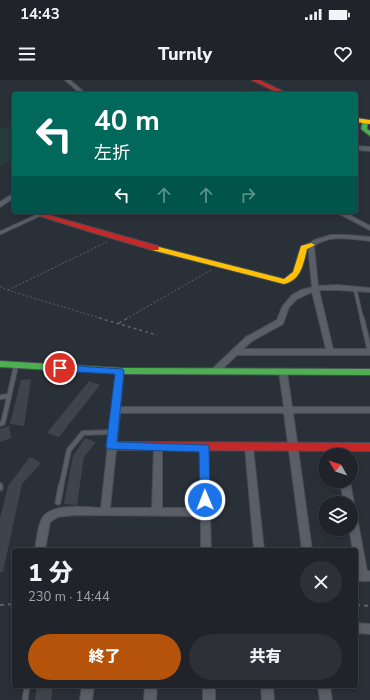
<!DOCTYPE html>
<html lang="ja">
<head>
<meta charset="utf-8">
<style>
	:root { --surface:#20242a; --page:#2d3036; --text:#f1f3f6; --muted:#a2a4a8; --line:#3d4147; --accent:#b45309 }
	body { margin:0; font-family:"Nunito Sans","Noto Sans JP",sans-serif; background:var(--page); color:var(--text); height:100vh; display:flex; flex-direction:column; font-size:15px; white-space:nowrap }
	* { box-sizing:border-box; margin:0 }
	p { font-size:13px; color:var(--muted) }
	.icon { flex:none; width:22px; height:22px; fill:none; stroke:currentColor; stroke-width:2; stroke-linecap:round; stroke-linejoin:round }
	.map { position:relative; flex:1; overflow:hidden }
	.side { position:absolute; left:12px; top:468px; width:346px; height:140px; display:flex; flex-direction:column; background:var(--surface); border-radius:4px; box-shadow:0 2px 6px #0003,0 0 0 1px var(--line) }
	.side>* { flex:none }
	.top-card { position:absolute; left:12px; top:12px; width:346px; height:122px; border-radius:4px; box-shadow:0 2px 6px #0003,0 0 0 1px var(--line); background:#00695c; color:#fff; overflow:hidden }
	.needle { width:26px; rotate:309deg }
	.buttons { position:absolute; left:318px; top:368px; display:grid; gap:8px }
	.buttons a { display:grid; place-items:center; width:40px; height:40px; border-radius:50%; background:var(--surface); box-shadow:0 2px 6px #0003,0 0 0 1px var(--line); font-size:20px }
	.pin { position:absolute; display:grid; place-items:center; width:34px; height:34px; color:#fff; margin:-17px; border:2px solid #fff; border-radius:50%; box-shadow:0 1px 4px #0007 }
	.me { position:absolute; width:44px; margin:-22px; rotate:359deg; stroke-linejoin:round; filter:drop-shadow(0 0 3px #0008) }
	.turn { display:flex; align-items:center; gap:14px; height:84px; padding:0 16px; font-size:18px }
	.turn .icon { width:52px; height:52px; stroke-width:2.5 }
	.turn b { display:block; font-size:28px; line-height:34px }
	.lanes { display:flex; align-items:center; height:38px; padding:0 16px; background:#0003; justify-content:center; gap:20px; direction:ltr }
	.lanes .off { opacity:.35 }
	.round { display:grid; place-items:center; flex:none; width:42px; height:42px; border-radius:21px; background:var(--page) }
	.headline { display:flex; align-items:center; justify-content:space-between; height:68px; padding:0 16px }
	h1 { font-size:24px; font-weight:800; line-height:30px }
	.cta { display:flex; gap:8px; margin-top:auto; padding:8px 16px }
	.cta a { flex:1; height:46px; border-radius:24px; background:var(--accent); color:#fff; font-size:16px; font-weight:800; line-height:46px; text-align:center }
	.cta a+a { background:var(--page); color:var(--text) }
	.status { display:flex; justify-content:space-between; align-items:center; height:28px; padding:0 20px; background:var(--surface); direction:ltr }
	.status svg { height:11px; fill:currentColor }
	header { display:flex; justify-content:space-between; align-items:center; height:52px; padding:0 16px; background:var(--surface); font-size:18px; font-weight:800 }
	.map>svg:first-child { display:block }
	.green { fill:#273a3e }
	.building { fill:#3f444c }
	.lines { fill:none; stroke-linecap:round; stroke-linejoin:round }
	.lane-far2-casing { stroke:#484c55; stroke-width:4.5 }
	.lane-far1-casing { stroke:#484c55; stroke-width:6 }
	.lane-casing { stroke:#484c55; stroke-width:7 }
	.street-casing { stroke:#484c55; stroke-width:2 }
	.fast-casing { stroke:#484c55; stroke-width:2 }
	.slow-casing { stroke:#484c55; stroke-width:2 }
	.jam-casing { stroke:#484c55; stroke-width:2 }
	.path-far2 { stroke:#5c6268; stroke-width:1; stroke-dasharray:2 2; stroke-linecap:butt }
	.path-far1 { stroke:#5c6268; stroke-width:1.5; stroke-dasharray:3 3; stroke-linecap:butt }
	.path { stroke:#5c6268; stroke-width:2; stroke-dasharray:4 4; stroke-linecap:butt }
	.lane-far2 { stroke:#5a5e66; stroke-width:3 }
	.lane-far1 { stroke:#5a5e66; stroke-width:4 }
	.lane { stroke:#5a5e66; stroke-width:5 }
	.street { fill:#5a5e66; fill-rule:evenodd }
	.fast { fill:#4caf50; fill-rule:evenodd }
	.slow { fill:#ffc107; fill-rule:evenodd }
	.jam { fill:#c62828; fill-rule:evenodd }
	.route { fill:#1a73e8; stroke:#114b97 }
</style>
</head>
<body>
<div class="status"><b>14:43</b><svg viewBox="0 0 49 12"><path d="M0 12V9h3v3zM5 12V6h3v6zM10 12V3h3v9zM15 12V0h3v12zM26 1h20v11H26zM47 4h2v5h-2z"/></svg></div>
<header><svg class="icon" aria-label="menu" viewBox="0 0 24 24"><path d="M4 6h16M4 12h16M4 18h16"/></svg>Turnly<svg class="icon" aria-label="heart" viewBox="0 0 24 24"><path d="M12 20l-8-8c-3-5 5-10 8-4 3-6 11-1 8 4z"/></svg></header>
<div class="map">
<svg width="370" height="620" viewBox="0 0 370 620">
	<rect width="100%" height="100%" fill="#2a3038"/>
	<path class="green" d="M14,46V80L0,86V48Z"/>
	<path class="building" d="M31,299L24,346L10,344L21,300Z
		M89,301L100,305L59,357L47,353Z
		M9,346L11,358L0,362V349Z
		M85,358L96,362L84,377L77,425L64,424L73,376Z
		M30,377L41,383L22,404L3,492H0V438L8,406Z
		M37,606H53L51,620H35Z"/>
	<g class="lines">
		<defs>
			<path id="lane-far2" d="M0,153L39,135
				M355,209L362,239"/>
			<path id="lane-far1" d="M362,238L370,272
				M0,317L9,316
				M0,344L3,343L16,286
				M0,405V407
				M61,407L69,370L83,353L113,352"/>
			<path id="lane" d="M0,406V408
				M58,422L61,406
				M25,620L27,606"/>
			<path id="street" d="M65,0H70L86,14H81Z
				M356,66L370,67V71L356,70Z
				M14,113V118L0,127V122Z
				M336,132H344L370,146V150Z
				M331,155H347L370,157V161C352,159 330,154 314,166L318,206L337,205L370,208V212L337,210H319L333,269H370V275H237L217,294H211L210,292L211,290L246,257L277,240L282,227L292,215L301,210L312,207L308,165L314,160ZM312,212L326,269H243L252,261L283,244L289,227L297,219Z
				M120,288L124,291L120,327H284L279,292L283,289L287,292L292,327H370V333H293L312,470H302L284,333H120L110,428H152L154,367L155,364L158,363L161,364L162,367V428H201L200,368L201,365L204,364L207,365L208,368L211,470H201V436L74,435L58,437L50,442L45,470H35C37,459 37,446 43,437C53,423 86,427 101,428L116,291Z
				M249,363L252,364L253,367L264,470H254L245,367L246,364Z
				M340,401H350L354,423L352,426H351V423H344Z
				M351,428L354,429L356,432L367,491H370V501H356V491H357L356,470H353L349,449H351Z
				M356,543L370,544V554L356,553Z
				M82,606H94L92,620H80Z
				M145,606H157L156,620H144Z
				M203,606H215V620H203Z
				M261,606H273L274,620H262Z
				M318,606H330L332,620H320Z"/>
			<path id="fast" d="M363,40L368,41L367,49L370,51V56L361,49Z
				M0,281L120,288L370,289V295L120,294L0,287Z"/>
			<path id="slow" d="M356,38L370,40V44L356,42Z
				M311,163L315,165L307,169C303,185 301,200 284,204L152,170L151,168L155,166L284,199L293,192L301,166Z"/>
			<path id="jam" d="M252,0H259L288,14H281Z
				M27,132H37L158,166L159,168L158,170H152L91,152Z
				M111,362L370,363V371L111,370L108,369L106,366L108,363Z"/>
		</defs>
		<use href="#lane-far2" class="lane-far2-casing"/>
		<use href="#lane-far1" class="lane-far1-casing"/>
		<use href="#lane" class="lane-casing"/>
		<use href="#street" class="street-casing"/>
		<use href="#fast" class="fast-casing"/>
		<use href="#slow" class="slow-casing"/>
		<use href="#jam" class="jam-casing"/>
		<path class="path-far2" d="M0,206L7,210L103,239
			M8,210L107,162
			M126,239L211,190"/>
		<path class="path-far1" d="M99,238L157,255
			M119,243L128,238"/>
		<path class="path" d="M0,525L14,524
			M356,525L370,526"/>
		<use href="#lane-far2" class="lane-far2"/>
		<use href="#lane-far1" class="lane-far1"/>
		<use href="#lane" class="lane"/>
		<use href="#street" class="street"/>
		<use href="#fast" class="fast"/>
		<use href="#slow" class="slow"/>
		<use href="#jam" class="jam"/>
	</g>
	<path class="route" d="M60,285L123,289L124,291L117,362L208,365L209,368L210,420L209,423L205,424L201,423L200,420L199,372L108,369L106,366L115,294L60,291L56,288Z"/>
</svg>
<div class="buttons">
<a><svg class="needle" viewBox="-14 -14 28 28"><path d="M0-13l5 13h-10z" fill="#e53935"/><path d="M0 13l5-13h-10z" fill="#a2a4a8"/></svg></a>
<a><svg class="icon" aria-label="layers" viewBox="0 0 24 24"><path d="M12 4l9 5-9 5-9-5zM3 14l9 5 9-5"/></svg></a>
</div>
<div class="pin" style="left:60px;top:288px;background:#d93025"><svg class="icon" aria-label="arrive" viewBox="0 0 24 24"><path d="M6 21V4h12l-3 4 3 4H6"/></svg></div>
<svg class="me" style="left:205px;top:420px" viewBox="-20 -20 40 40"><circle r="17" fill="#1a73e8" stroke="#fff" stroke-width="3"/><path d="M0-11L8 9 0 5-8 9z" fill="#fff"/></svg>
<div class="top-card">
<div class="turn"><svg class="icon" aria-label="left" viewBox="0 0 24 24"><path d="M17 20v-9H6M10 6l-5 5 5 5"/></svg><div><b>40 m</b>左折</div></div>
<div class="lanes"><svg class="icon" aria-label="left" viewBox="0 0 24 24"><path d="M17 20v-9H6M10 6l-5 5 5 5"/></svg><svg class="icon off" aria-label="ahead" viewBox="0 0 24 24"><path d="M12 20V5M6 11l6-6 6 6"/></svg><svg class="icon off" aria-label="ahead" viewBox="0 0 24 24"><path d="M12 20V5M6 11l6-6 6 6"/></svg><svg class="icon off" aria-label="right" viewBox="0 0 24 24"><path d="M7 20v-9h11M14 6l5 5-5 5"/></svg></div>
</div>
<section class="side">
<div class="headline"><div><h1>1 分</h1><p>230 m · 14:44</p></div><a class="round"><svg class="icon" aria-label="close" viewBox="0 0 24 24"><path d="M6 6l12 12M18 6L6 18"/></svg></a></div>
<div class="cta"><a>終了</a><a>共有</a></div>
</section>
</div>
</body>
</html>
